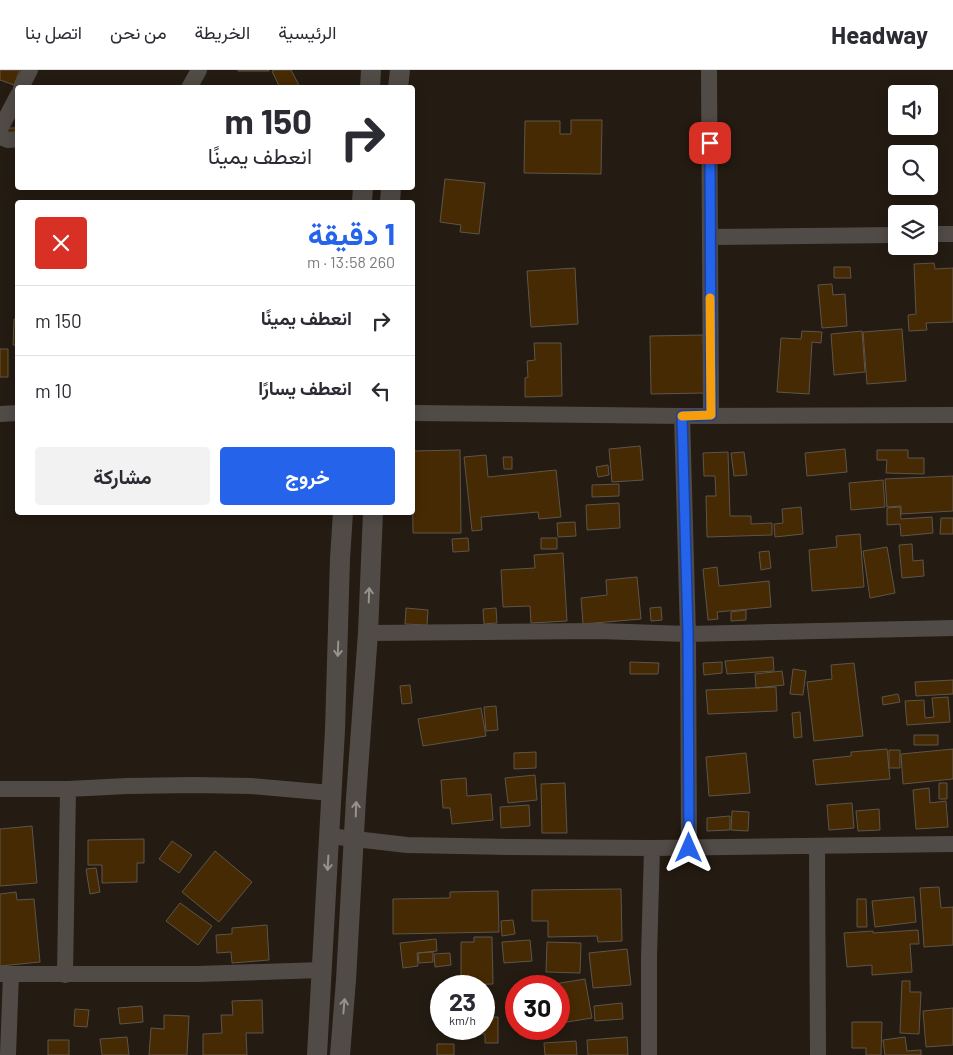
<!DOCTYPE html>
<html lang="ar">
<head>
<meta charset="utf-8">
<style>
	:root { --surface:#fff; --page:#f2f2f3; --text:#2b2b33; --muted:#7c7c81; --line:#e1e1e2; --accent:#2563eb }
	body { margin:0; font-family:Barlow,Vazirmatn,sans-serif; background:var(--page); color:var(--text); direction:rtl; height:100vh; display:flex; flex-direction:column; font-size:19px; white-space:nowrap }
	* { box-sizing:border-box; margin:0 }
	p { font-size:16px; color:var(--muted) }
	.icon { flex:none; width:28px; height:28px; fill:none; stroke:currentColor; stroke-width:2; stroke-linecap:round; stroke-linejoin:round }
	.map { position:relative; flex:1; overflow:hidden; direction:ltr }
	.side { position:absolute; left:15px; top:130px; width:400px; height:315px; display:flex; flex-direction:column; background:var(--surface); border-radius:5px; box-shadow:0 2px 12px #0003; direction:rtl }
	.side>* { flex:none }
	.top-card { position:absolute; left:15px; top:15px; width:400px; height:105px; border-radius:5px; box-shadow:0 2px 12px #0003; direction:rtl; background:#fff; color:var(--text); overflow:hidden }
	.fabs { position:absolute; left:888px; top:15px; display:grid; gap:10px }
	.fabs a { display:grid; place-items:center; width:50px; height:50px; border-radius:5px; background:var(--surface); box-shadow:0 2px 12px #0003; font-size:25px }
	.speed { position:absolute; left:430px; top:905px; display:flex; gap:10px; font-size:25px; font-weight:700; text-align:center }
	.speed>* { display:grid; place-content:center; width:65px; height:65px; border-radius:50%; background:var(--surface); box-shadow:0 2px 12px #0003; line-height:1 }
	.speed small { font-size:12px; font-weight:400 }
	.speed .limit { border:8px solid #d22; background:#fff; color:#111 }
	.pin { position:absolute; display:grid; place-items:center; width:42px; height:42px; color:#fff; margin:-21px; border-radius:10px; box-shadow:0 2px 8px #0006 }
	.me { position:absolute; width:55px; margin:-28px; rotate:0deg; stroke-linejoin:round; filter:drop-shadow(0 0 4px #0008) }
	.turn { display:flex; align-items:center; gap:18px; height:105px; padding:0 20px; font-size:22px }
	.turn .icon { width:65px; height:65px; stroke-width:2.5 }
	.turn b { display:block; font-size:35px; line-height:42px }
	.round { display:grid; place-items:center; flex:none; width:52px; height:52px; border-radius:5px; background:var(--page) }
	.summary { display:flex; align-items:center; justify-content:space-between; height:85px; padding:0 20px }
	h1 { font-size:30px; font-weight:700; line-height:38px; color:var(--accent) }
	.cta { display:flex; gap:10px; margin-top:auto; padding:10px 20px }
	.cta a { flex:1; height:58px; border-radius:5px; background:var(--accent); color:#fff; font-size:20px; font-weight:700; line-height:58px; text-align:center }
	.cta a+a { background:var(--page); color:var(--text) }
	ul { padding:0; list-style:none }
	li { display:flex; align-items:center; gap:15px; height:70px; padding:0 20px; border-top:1px solid var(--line) }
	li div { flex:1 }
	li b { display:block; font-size:19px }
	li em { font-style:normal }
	header { display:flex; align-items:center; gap:30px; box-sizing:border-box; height:70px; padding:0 25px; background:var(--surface); border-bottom:1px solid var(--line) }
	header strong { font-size:24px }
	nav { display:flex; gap:28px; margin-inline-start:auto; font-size:18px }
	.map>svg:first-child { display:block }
	.building { fill:#462a03; stroke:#5e5449 }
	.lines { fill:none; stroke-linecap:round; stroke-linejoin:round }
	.minor { stroke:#514b47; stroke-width:16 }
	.tertiary { stroke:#514b47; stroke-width:20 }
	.oneway { stroke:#98928c }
	.route-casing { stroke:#184099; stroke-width:12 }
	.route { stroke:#2563eb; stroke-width:9 }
	.slow { stroke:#f59e0b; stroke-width:9 }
</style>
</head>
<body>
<header>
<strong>Headway</strong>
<nav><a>الرئيسية</a><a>الخريطة</a><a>من نحن</a><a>اتصل بنا</a></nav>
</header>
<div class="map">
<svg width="953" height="985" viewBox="0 0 953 985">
	<rect width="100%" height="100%" fill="#241b12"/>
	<path class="building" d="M0,0H20L14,15L0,10Z
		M238,0H269V1H238Z
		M275,0H291L300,17L280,18L272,1Z
		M571,50H602L601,104L524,103L525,51H560V64H571Z
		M5,58H18L17,70L4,69Z
		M445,109L485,113L479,164L460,162L461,155L440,152Z
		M934,193L935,199L953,198V252L926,253L927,260L909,261L908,245L916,244L914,194Z
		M834,197H850L851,208H834Z
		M575,198L578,254L531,257L527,201Z
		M832,214L833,225L845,224L847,256L822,258L818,215Z
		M14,249H18V275H13Z
		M902,259L906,311L867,314L863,262Z
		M802,261L822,262L821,273L812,272L809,324L777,322L781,268L801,269Z
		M862,261L865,302L834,305L831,264Z
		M703,265L705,323L651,324L650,266Z
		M534,273H561L562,326L525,327V308L528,307L527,291L535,290Z
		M0,279H8V307H0Z
		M640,376L643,410L612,412L609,379Z
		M845,379L847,402L807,406L805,383Z
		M460,380L461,463H413L412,381Z
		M877,380H908V388H924V404L886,403L887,390H877Z
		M728,382L730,446H751V454L772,453V465L707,467L706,426H716L715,406H704L703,383Z
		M744,382L747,405L734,406L731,383Z
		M486,385L488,407L556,400L561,447L539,449L538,442L481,447L482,460L472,461L464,387Z
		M503,387H512V399H504Z
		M608,395L609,405L598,407L596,397Z
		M953,406V441L901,444V436L887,437L885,409Z
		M883,410L885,437L851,440L849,413Z
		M619,414V426L592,427V415Z
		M619,433L620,458L587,460L586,435Z
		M801,437L803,464L775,467L774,454L783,453L782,439Z
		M900,437L901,449L932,447L933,463L901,466L900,454L887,455V438Z
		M941,448H953V464H940Z
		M575,452L576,466L558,467L557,453Z
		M860,464L864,517L812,521L809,480L837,477L836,466Z
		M468,468L469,481L453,482L452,469Z
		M541,468H557V479H541Z
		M912,474L913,491L923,490L924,506L902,508L899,475Z
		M887,477L895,523L870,528L863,481Z
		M769,481L771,498L761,500L759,482Z
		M563,483L567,551L531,553L530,536L503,537L501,500L535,498L534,485Z
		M717,497L719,516L769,511L771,537L717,542L718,549L708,550L703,499Z
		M637,507L641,549L583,554L581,528L607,525L606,510Z
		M661,537L662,550L651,551L650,538Z
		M406,538L428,540L427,555L405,554Z
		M496,538L497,553L484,554L483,539Z
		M746,540V550L731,551V542Z
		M773,587L774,601L727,604L725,591Z
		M630,592L659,593L658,604H630Z
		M722,592V603L704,605L703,593Z
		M854,593L863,666L814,671L807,612L832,609L831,595Z
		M793,599L806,601L803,625L790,624Z
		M782,601L784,615L756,618L755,604Z
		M953,610V624L916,626L915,612Z
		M410,615L412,633L402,634L400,616Z
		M776,617L777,641L708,644L706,620Z
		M898,624L900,632L883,635L882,627Z
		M948,627L950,652L907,655L905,631L924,630L925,648L934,647L932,628Z
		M496,636L498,660L486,661L484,637Z
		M481,638L486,666L423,676L418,649Z
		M800,642L802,667L794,668L792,643Z
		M914,665H938V675H914Z
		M887,679L890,709L816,715L813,690L851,686V682Z
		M953,679V709L903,714L901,684Z
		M889,680H900V698H889Z
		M536,682V698L514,699V683Z
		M746,683L750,723L709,726L706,687Z
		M535,705L537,730L508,733L505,708Z
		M466,708L467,726L491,724L493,750L452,754L450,738H443L441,710Z
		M565,713L567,763H542L541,714Z
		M939,713H947V729H939Z
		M929,718L930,733L946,731L948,757L916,759L913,720Z
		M852,733L854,758L829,760L827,735Z
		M529,735L530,756L501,758L500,737Z
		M879,739L880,760L858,761L856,741Z
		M732,741L749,742L748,761L731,760Z
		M730,746V760L707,761V748Z
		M32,756L37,813L0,816V759Z
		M144,769V793H137V812L102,813V795H88V770Z
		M172,771L192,785L179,803L159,789Z
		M215,781L252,812L219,852L182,822Z
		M96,798L100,822L90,824L86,799Z
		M939,817L941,838L953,837V875L924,877L920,818Z
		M621,819L622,871L598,872L597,866L548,867V851H532V820Z
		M498,821L499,862L393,864V829L450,828V822Z
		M16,822L17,830L34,829L40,892L0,896V824Z
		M914,827L916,852L875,857L872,831Z
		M857,829H866L867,857H857Z
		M180,833L212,856L198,875L166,851Z
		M513,850L515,864L502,866L501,851Z
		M267,855L269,890L232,893L231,882L217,883L216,865L232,864V858Z
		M918,860L919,874H910L912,902L872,905V895L847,897L844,863L873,861V863Z
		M474,867H492L493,914L461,915V872H474Z
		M436,869L437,881L417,883L418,896L403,898L400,873Z
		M530,870L532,891L504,893L502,872Z
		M547,872L581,873L580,903L546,902Z
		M627,879L631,915L593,918L589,883Z
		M433,882V892L419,893L418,883Z
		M450,883L451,895L435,897L434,884Z
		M585,909L592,948L561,953L559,943V916H554V914Z
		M902,911H910V922H921L919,964L900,963Z
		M262,930L263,963H246L247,985H203V964L222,963L221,945H233L232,931Z
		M622,933L623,949L595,951L594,936Z
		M142,936L143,952L120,954L118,938Z
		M953,938V975L926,977L923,941Z
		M75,939L89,940L87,957L74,956Z
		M164,945L189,946L187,985H149L151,958L164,959Z
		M484,947H498V973H485V964L462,963V959H484Z
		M852,952H882L881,985H866V978H852Z
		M127,967L129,985H102L100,969Z
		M627,967L628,985H588L587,970Z
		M905,967L907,981L921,980V985H885L883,970Z
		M48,970H69V985H48Z
		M576,971L577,985H545L544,973Z
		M437,974H454V985H437Z"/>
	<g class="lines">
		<path class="minor" d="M709,0L711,345
			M21,18L30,0
			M189,18L199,0
			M18,25L0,59V67L8,70L18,69
			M929,164H953
			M710,167L896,165
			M412,343L682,346L953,345
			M0,344L18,343
			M682,346L688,564L689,777
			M368,563L599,561L688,564L953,558
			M0,719H68L127,716L193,715L251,716L331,723
			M329,766L407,775L510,777L652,778L953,774
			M817,776L818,985
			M0,904H198L322,900
			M65,905L68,719
			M8,985L11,904
			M649,985V887L652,778"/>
		<path class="tertiary" d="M370,18L371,0
			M398,18L400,0
			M362,132L363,118
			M390,132L391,118
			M317,985L335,660L340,489L343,442
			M340,985L346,910L356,728L368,563L373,442"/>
	</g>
	<defs><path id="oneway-shaft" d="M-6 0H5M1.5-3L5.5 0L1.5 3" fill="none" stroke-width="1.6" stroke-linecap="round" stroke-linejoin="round" transform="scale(1.25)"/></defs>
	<g class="oneway">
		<use href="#oneway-shaft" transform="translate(369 525) rotate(-88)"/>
		<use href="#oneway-shaft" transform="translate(338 579) rotate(92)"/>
		<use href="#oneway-shaft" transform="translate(356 739) rotate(-88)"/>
		<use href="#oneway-shaft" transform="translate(328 793) rotate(93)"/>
		<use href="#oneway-shaft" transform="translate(344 936) rotate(-85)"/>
	</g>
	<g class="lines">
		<defs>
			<path id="route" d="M689,778L688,564L682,346L711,345L710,73"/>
		</defs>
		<use href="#route" class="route-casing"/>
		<use href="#route" class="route"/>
		<path class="slow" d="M682,346L711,345L710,228"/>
	</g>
</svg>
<div class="fabs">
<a><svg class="icon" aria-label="sound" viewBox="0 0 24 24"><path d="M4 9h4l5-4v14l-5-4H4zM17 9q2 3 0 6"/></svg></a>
<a><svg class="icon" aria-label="search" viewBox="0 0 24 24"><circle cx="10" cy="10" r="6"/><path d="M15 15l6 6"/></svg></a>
<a><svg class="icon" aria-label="layers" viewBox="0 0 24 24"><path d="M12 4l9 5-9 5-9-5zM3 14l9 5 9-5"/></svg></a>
</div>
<div class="speed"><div>23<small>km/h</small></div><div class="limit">30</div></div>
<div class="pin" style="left:710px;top:73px;background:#d93025"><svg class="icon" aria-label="arrive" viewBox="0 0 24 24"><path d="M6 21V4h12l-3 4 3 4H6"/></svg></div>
<svg class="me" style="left:689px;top:778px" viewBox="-20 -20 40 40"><path d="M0-17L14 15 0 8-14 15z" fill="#2563eb" stroke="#fff" stroke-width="4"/></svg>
<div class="top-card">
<div class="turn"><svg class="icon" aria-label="right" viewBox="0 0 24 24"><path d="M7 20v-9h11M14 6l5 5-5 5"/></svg><div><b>150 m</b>انعطف يمينًا</div></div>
</div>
<section class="side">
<div class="summary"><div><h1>1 دقيقة</h1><p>260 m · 13:58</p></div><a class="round" style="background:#d93025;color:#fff"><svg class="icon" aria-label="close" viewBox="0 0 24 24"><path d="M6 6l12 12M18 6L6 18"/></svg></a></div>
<ul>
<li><svg class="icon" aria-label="right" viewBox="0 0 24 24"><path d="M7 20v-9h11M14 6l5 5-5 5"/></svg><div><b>انعطف يمينًا</b></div><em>150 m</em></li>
<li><svg class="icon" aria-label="left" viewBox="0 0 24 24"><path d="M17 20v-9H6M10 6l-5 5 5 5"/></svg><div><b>انعطف يسارًا</b></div><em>10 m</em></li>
</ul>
<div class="cta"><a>خروج</a><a>مشاركة</a></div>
</section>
</div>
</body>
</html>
